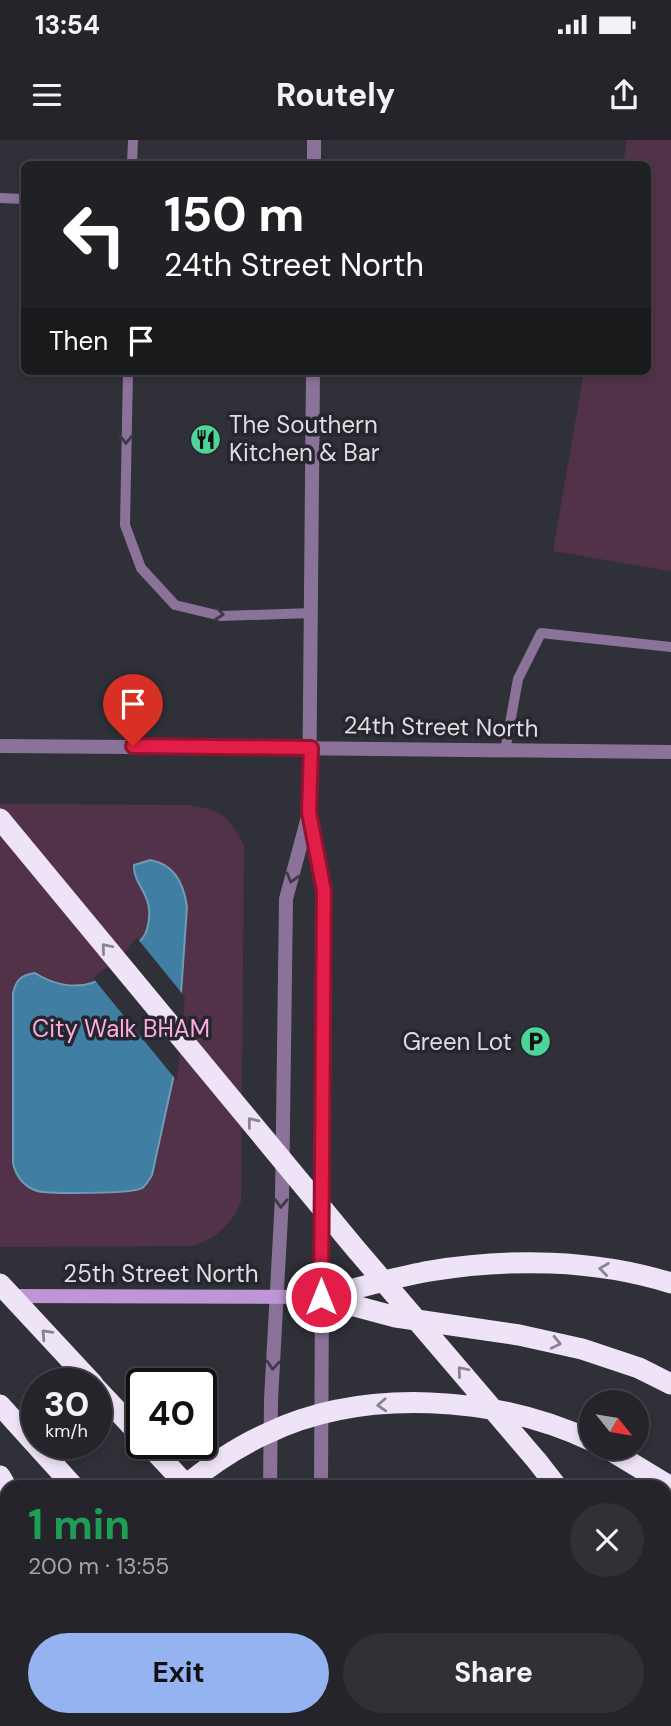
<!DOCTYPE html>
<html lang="en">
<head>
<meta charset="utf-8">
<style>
	:root { --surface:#24242a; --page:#303036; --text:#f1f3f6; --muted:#a3a4a8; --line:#414147; --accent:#95b2f1 }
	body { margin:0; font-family:"DM Sans",sans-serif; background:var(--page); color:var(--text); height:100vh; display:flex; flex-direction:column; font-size:26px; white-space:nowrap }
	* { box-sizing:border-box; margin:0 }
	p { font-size:23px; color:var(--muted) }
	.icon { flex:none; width:38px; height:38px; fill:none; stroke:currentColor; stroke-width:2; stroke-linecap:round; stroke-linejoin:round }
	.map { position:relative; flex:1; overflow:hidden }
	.sheet { position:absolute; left:0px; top:1340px; width:672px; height:247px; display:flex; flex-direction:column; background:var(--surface); border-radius:21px 21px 0 0; box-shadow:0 4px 10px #0003,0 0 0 2px var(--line) }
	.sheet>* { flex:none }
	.banner { position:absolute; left:21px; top:21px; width:630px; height:214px; border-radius:10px; box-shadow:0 4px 10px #0003,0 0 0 2px var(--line); background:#202124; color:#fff; overflow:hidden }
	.needle { width:46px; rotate:120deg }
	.controls { position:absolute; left:579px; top:1250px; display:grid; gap:14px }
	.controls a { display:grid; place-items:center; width:70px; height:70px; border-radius:50%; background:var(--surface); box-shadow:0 4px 10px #0003,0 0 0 2px var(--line); font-size:35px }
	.speed { position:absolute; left:21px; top:1228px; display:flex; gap:14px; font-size:35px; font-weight:700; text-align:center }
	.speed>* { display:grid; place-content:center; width:91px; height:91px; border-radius:50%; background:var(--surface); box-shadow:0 4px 10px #0003,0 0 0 2px var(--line); line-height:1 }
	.speed small { font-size:18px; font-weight:400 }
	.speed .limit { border:4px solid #111; border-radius:10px; background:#fff; color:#111 }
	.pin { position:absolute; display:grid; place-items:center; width:60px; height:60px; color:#fff; margin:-72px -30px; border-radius:50% 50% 50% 0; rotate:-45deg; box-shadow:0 0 7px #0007 }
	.pin .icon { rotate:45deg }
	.me { position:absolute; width:77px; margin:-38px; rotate:0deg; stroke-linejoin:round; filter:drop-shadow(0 0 5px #0008) }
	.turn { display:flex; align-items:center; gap:24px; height:147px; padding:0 28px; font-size:32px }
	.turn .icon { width:91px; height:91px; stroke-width:2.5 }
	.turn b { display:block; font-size:49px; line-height:60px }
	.then { display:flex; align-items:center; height:66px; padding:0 28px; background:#0003; gap:14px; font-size:26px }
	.round { display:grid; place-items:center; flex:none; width:74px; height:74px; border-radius:37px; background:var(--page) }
	.overview { display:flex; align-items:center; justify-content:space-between; height:119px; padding:0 28px }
	h1 { font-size:42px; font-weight:700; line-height:52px; color:#1e9e55 }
	.action { display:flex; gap:14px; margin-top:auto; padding:14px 28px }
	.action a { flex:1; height:80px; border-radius:42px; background:var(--accent); color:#111; font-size:28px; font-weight:700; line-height:80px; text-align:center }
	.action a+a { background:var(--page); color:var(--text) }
	.status { display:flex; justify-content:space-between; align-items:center; height:49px; padding:0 35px; background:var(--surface); direction:ltr }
	.status svg { height:19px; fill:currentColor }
	header { display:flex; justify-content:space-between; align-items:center; height:91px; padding:0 28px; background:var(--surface); font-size:32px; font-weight:700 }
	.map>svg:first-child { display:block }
	.green { fill:#523248 }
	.water { fill:#417ea3; stroke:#709bb6; stroke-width:2 }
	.pier { fill:#303038 }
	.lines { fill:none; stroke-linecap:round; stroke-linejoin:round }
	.service { stroke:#8b7299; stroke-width:10 }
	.tertiary { stroke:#8b7299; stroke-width:14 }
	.secondary { stroke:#bf96d5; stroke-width:14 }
	.primary { stroke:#e1b7f8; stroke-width:18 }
	.motorway { stroke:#efe3f7; stroke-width:21 }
	.motorway-bridge { stroke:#efe3f7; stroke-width:21 }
	.oneway { stroke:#3f3949 }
	.oneway2 { stroke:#8a8492 }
	.route-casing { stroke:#92132f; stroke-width:18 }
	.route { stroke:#e11d48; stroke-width:12 }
	.labels { text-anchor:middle; stroke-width:7; stroke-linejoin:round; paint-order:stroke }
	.poi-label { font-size:24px; fill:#dedee3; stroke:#26262e; text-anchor:start }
	.street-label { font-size:24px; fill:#dedee3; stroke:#26262e }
	.park-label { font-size:24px; fill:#fcace3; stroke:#26262e }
</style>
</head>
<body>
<div class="status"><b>13:54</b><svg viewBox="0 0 49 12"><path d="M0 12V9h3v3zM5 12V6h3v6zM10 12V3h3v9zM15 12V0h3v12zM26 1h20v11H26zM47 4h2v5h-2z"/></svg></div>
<header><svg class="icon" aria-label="menu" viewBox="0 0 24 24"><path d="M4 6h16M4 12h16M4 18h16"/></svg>Routely<svg class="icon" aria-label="share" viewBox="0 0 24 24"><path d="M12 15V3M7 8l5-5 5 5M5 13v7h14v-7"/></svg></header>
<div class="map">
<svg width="671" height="1586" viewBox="0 0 671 1586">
	<rect width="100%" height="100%" fill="#303038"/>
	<path class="green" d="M627,0H671V431L553,411L584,231H648V24H623Z
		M0,664L189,665C223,670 227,675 244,705L241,1062C230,1086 217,1098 192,1106L0,1107Z"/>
	<path class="water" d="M150,720C174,724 184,744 187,767L176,925L152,1035C150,1038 146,1046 142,1048C133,1054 49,1054 37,1051C23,1046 16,1037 13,1023V853C16,840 21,835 35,833C52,844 73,849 92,843C106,838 136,808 144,796C148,790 150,776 149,769C148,752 133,742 134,725Z"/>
	<path class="pier" d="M137,798L185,857L177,941L93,838L121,816Z"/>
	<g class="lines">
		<path class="service" d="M132,24L133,0
			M0,58L24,59
			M128,231L125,385L141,428L175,465L221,476L312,473
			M505,611L518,539L541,493L671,507"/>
		<path class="tertiary" d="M314,0V24
			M313,231L309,672L324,751L321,1348
			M0,606C224,606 447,611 671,612
			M270,1348L271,1260L282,1058L286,759L308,677
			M322,1580L323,1586"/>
		<path class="secondary" d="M8,1156L321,1157"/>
		<path class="primary" d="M254,1586L256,1580"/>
		<path class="motorway" d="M325,1156C360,1148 395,1137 430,1131C509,1118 594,1119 671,1143
			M321,1157L396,1177L519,1195L582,1209L639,1228L671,1244
			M96,1248L142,1297
			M0,1265L75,1348
			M605,1307L671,1347
			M537,1321L558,1348
			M0,1336L7,1348
			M0,1505L7,1499
			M665,1523L671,1536
			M0,1542L7,1534
			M169,1580L173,1586
			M276,1580L279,1586
			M397,1580L402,1586
			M599,1586L600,1580"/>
		<path class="motorway-bridge" d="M0,679L355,1108L537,1321
			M0,1144L93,1244
			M148,1304L189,1348
			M182,1348C209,1326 236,1307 268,1293C365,1247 496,1256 592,1301"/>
	</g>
	<defs><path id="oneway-chevron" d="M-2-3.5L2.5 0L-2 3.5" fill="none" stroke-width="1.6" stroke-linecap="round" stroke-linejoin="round" transform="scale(1.75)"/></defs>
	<g class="oneway">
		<use href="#oneway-chevron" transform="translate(126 299) rotate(91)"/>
		<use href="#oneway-chevron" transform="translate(219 474) rotate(6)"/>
		<use href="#oneway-chevron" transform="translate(292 738) rotate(105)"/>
		<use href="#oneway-chevron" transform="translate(281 1063) rotate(92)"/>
		<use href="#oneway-chevron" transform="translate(273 1225) rotate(94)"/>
	</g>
	<g class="oneway2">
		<use href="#oneway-chevron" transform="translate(106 808) rotate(-130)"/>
		<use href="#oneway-chevron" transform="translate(252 982) rotate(-129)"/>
		<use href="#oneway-chevron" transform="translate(604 1129) rotate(-172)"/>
		<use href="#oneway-chevron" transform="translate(46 1194) rotate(-133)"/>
		<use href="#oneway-chevron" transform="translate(556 1203) rotate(13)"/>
		<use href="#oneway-chevron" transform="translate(462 1231) rotate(-130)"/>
		<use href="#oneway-chevron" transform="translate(382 1265) rotate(177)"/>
	</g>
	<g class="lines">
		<defs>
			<path id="route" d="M133,606L311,608L309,672L324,751L321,1157"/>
		</defs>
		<use href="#route" class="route-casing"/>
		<use href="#route" class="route"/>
	</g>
	<defs>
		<symbol id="restaurant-disc" viewBox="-11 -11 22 22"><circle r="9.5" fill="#4ed399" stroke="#26262e"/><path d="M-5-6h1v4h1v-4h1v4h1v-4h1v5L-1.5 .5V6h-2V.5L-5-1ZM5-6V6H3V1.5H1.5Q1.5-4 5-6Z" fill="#111"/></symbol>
		<symbol id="parking-disc" viewBox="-11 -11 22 22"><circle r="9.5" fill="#4ed399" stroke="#26262e"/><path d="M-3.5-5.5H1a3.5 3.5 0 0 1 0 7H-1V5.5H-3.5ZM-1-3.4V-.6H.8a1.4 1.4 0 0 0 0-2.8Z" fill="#111"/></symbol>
	</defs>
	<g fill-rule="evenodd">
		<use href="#restaurant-disc" x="188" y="282" width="35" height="35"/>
		<use href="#parking-disc" x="518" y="884" width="35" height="35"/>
	</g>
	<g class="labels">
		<g class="poi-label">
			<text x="229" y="293">The Southern<tspan x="229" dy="28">Kitchen &amp; Bar</tspan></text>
			<text x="512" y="910" text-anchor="end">Green Lot</text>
		</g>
		<g class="street-label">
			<text transform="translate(441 587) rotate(1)" y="8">24th Street North</text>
			<text x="161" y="1142">25th Street North</text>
		</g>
		<g class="park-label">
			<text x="121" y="897">City Walk BHAM</text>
		</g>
	</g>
</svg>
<div class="controls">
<a><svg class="needle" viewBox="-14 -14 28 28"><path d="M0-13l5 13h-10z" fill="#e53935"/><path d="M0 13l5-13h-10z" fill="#a3a4a8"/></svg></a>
</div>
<div class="speed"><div>30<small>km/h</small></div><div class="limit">40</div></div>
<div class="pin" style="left:133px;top:606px;background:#d93025"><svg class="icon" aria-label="arrive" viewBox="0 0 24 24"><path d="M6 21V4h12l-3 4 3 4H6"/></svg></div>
<svg class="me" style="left:321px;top:1157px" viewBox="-20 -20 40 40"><circle r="17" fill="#e11d48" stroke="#fff" stroke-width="3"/><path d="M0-11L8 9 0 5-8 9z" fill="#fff"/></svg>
<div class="banner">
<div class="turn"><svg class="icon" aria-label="left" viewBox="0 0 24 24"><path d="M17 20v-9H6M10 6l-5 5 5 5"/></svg><div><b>150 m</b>24th Street North</div></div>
<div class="then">Then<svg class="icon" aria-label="arrive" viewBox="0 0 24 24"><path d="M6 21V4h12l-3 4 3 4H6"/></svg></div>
</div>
<section class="sheet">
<div class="overview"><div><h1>1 min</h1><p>200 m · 13:55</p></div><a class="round"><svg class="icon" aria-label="close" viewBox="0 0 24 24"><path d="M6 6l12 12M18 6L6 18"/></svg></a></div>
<div class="action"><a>Exit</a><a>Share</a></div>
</section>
</div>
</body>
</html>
